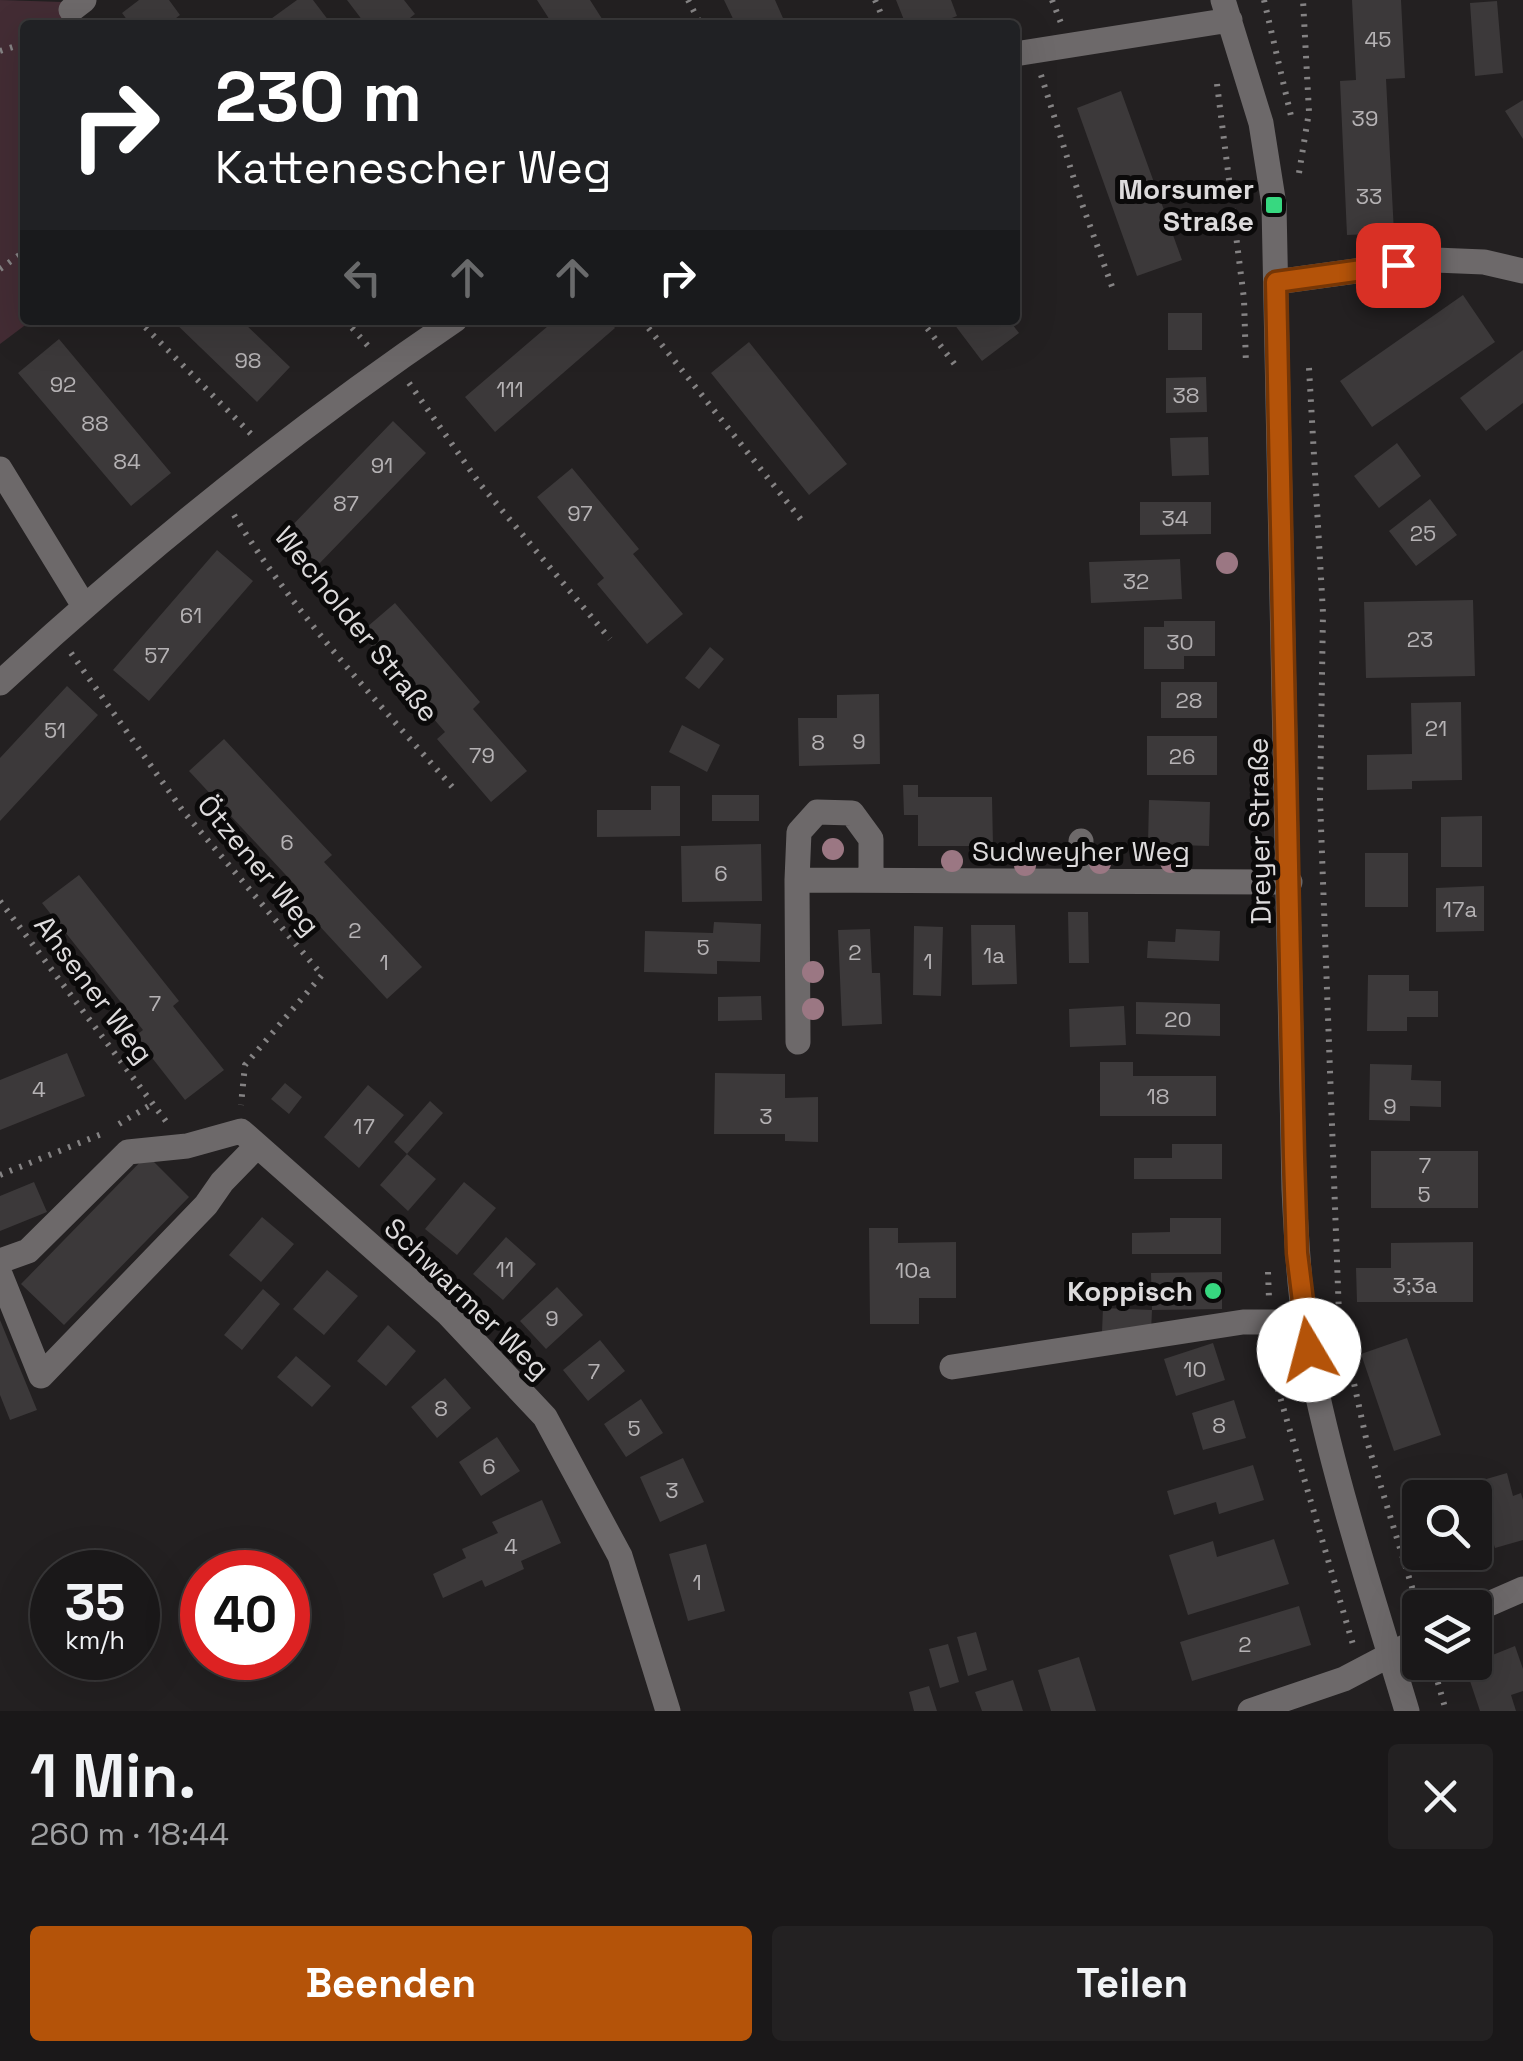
<!DOCTYPE html>
<html lang="de">
<head>
<meta charset="utf-8">
<style>
	:root { --surface:#1a1819; --page:#232122; --text:#f1f3f6; --muted:#9fa0a2; --line:#383738; --accent:#b45309 }
	body { margin:0; font-family:"Space Grotesk",sans-serif; background:var(--page); color:var(--text); height:100vh; display:flex; flex-direction:column; font-size:38px; white-space:nowrap }
	* { box-sizing:border-box; margin:0 }
	p { font-size:32px; color:var(--muted) }
	.icon { flex:none; width:55px; height:55px; fill:none; stroke:currentColor; stroke-width:2; stroke-linecap:round; stroke-linejoin:round }
	.map { position:relative; height:1711px; overflow:hidden }
	.details { display:flex; flex-direction:column; background:var(--surface); flex:1 }
	.details>* { flex:none }
	.top-card { position:absolute; left:20px; top:20px; width:1000px; height:305px; border-radius:10px; box-shadow:0 10px 40px #0002,0 0 0 2px var(--line); background:#202124; color:#fff; overflow:hidden }
	.fabs { position:absolute; left:1402px; top:1480px; display:grid; gap:20px }
	.fabs a { display:grid; place-items:center; width:90px; height:90px; border-radius:10px; background:var(--surface); box-shadow:0 10px 40px #0002,0 0 0 2px var(--line); font-size:50px }
	.speed { position:absolute; left:30px; top:1550px; display:flex; gap:20px; font-size:50px; font-weight:700; text-align:center }
	.speed>* { display:grid; place-content:center; width:130px; height:130px; border-radius:50%; background:var(--surface); box-shadow:0 10px 40px #0002,0 0 0 2px var(--line); line-height:1 }
	.speed small { font-size:25px; font-weight:400 }
	.speed .limit { border:15px solid #d22; background:#fff; color:#111 }
	.pin { position:absolute; display:grid; place-items:center; width:85px; height:85px; color:#fff; margin:-42px; border-radius:20px; box-shadow:0 5px 15px #0006 }
	.me { position:absolute; width:110px; margin:-55px; rotate:352deg; stroke-linejoin:round; filter:drop-shadow(0 0 8px #0008) }
	.turn { display:flex; align-items:center; gap:35px; height:210px; padding:0 30px; font-size:45px }
	.turn .icon { width:130px; height:130px; stroke-width:2.5 }
	.turn b { display:block; font-size:70px; line-height:85px }
	.lanes { display:flex; align-items:center; height:95px; padding:0 30px; background:#0003; justify-content:center; gap:50px; direction:ltr }
	.lanes .off { opacity:.35 }
	.round { display:grid; place-items:center; flex:none; width:105px; height:105px; border-radius:10px; background:var(--page) }
	.summary { display:flex; align-items:center; justify-content:space-between; height:170px; padding:0 30px }
	h1 { font-size:60px; font-weight:700; line-height:75px }
	.action { display:flex; gap:20px; margin-top:auto; padding:20px 30px }
	.action a { flex:1; height:115px; border-radius:10px; background:var(--accent); color:#fff; font-size:40px; font-weight:700; line-height:115px; text-align:center }
	.action a+a { background:var(--page); color:var(--text) }
	.map>svg:first-child { display:block }
	.green { fill:#432c34 }
	.building { fill:#3c393a }
	.lines { fill:none; stroke-linecap:round; stroke-linejoin:round }
	.path { stroke:#858384; stroke-width:6; stroke-dasharray:2.5 8; stroke-linecap:butt }
	.minor { stroke:#6d696a; stroke-width:25 }
	.tree { fill:#9b7783 }
	.route-casing { stroke:#753606; stroke-width:25 }
	.route { stroke:#b45309; stroke-width:18 }
	.poi-dot { fill:#37d880; stroke:#0b0a0a; stroke-width:4 }
	.labels { text-anchor:middle; stroke-width:10; stroke-linejoin:round; paint-order:stroke }
	.number-label { font-size:22px; fill:#b5b2b4 }
	.poi-label { font-size:28px; font-weight:bold; fill:#dddbdc; stroke:#0b0a0a; text-anchor:end }
	.street-label { font-size:28px; fill:#dddbdc; stroke:#0b0a0a }
</style>
</head>
<body>
<div class="map">
<svg width="1523" height="1711" viewBox="0 0 1523 1711">
	<rect width="100%" height="100%" fill="#232021"/>
	<path class="green" d="M0,0L63,2L62,25H25V320H32L0,344Z"/>
	<path class="building" d="M139,0H169L180,15L167,25H131L122,13Z
		M297,0H313L332,25H271L268,21Z
		M347,0H404L415,14L401,25H366Z
		M537,0H590L606,25H553Z
		M724,0H775L786,25H736Z
		M896,0H951L957,16L933,25H906Z
		M1352,0H1401L1405,78L1386,79L1394,233L1347,235L1340,81L1356,80Z
		M1497,1L1503,73L1475,76L1470,3Z
		M1121,91L1182,260L1137,276L1077,108Z
		M1523,100V139L1505,111Z
		M1463,295L1495,342L1372,427L1340,381Z
		M1168,313H1202V350H1168Z
		M172,320H241L290,367L257,402Z
		M555,320H608L615,328L495,432L465,397Z
		M951,320H1009L1019,333L982,361Z
		M59,339L171,473L131,506L18,373Z
		M749,342L847,464L809,495L711,373Z
		M1523,350V403L1486,431L1460,398Z
		M1206,377L1207,412L1166,413V378Z
		M393,421L426,453L317,566L284,534Z
		M1208,437L1209,475L1172,476L1170,438Z
		M1397,443L1421,476L1379,508L1354,476Z
		M572,468L639,549L633,554L683,614L647,644L597,584L604,578L537,497Z
		M1430,499L1457,535L1416,566L1389,531Z
		M1140,502H1211V534L1140,535Z
		M217,550L253,581L149,701L113,670Z
		M1180,559L1182,599L1091,603L1089,562Z
		M1473,600L1475,676L1366,678L1364,602Z
		M395,603L480,702L473,709L527,771L491,802L437,739L445,732L360,633Z
		M1164,621H1215V656H1184V669H1144V627H1164Z
		M710,647L724,659L699,689L685,678Z
		M1161,682H1217V718H1161Z
		M67,686L98,715L0,821V758Z
		M879,694L880,764L799,766L798,718H837V695Z
		M1461,702L1462,780L1412,781V789L1367,790V755L1412,754L1411,703Z
		M682,725L720,745L707,772L669,752Z
		M1147,736H1217V775H1147Z
		M224,739L332,855L324,862L422,967L387,999L290,894L297,887L189,771Z
		M903,785H918V797H992L993,846H918V815H904Z
		M651,786H680V836L597,837V810H651Z
		M712,795H759V821H712Z
		M1149,800L1210,802L1209,846L1148,844Z
		M1482,816V867H1441V817Z
		M761,844L762,901L682,902L681,846Z
		M1365,853H1408V907H1365Z
		M79,875L179,1001L173,1006L224,1070L185,1100L135,1036L143,1030L42,903Z
		M1484,886V931L1436,932V888Z
		M1068,912H1088L1089,963H1069Z
		M714,922L761,924L760,962L717,961V974L644,972L645,931L713,933Z
		M971,925H1015L1017,984L972,985Z
		M914,926L943,927L941,996L913,995Z
		M870,929L872,973H880L882,1024L842,1026L838,930Z
		M1176,929L1220,931L1219,961L1147,958L1148,941L1175,942Z
		M1368,975H1409V991H1438V1017H1407V1031H1367Z
		M761,996L762,1020L718,1021V997Z
		M1136,1002L1220,1004V1036L1136,1034Z
		M1124,1006L1126,1045L1070,1047L1069,1009Z
		M67,1053L85,1096L0,1130V1080Z
		M1100,1062H1133V1076H1216V1116H1100Z
		M1370,1064L1412,1065L1411,1080L1441,1081V1107L1410,1106V1121L1369,1120Z
		M715,1073L785,1074V1098L818,1097V1142L785,1141V1134H714Z
		M285,1083L302,1097L289,1114L271,1099Z
		M368,1085L404,1115L359,1168L324,1137Z
		M430,1101L443,1113L407,1154L394,1142Z
		M1172,1144H1222V1179H1134V1158H1172Z
		M1371,1151H1478V1208H1371Z
		M407,1154L436,1179L408,1211L380,1185Z
		M147,1155L189,1197L64,1325L21,1284Z
		M34,1182L47,1212L0,1231V1196Z
		M464,1182L496,1208L457,1255L425,1229Z
		M262,1217L294,1244L261,1282L229,1255Z
		M1170,1218H1221V1254H1132V1233L1170,1232Z
		M869,1228H898V1243L956,1242V1298H919V1324H870Z
		M506,1237L536,1264L503,1300L473,1274Z
		M1473,1242V1302H1357L1356,1268H1391V1243Z
		M327,1270L358,1296L324,1335L293,1309Z
		M1222,1272V1309L1152,1310L1151,1273Z
		M557,1287L583,1315L546,1349L520,1321Z
		M263,1289L280,1304L242,1350L224,1335Z
		M1103,1308L1152,1310L1151,1332H1102Z
		M0,1320L37,1410L10,1420L0,1395Z
		M388,1325L416,1351L386,1386L357,1361Z
		M1407,1338L1441,1435L1394,1451L1361,1354Z
		M600,1340L625,1371L588,1401L563,1370Z
		M1213,1343L1225,1380L1176,1396L1164,1359Z
		M296,1356L331,1386L312,1407L277,1377Z
		M445,1378L471,1408L437,1438L411,1407Z
		M641,1399L663,1433L626,1457L604,1424Z
		M1234,1400L1246,1438L1203,1450L1192,1413Z
		M497,1437L520,1471L481,1496L459,1462Z
		M683,1458L704,1502L660,1522L640,1477Z
		M1253,1465L1264,1500L1219,1514L1216,1502L1174,1515L1167,1491Z
		M1507,1473L1513,1496L1521,1493L1523,1500V1540L1495,1548L1481,1503L1489,1500L1483,1480Z
		M1454,1480L1459,1498H1420L1418,1491Z
		M542,1500L561,1543L521,1561L524,1569L485,1587L482,1580L443,1598L433,1574L466,1558L462,1549L498,1533L492,1522Z
		M1274,1539L1289,1584L1188,1615L1169,1555L1213,1541L1217,1557Z
		M706,1544L725,1611L688,1621L669,1554Z
		M1299,1606L1311,1645L1192,1681L1180,1642Z
		M976,1632L987,1670L968,1676L957,1637Z
		M948,1644L959,1682L940,1688L929,1649Z
		M1515,1646L1523,1669V1691L1511,1695L1516,1711H1480L1464,1663L1475,1662Z
		M1079,1657L1096,1711H1051L1038,1670Z
		M1013,1680L1023,1711H982L975,1692Z
		M929,1686L937,1711H914L909,1692Z"/>
	<g class="lines">
		<path class="path" d="M688,0L701,25
			M875,0L886,25
			M1052,0L1061,23
			M1264,0L1291,116
			M0,51L25,43
			M1041,75L1081,201L1114,292
			M1217,84L1244,299L1246,365
			M1299,173L1309,112L1303,0
			M0,269L25,251
			M138,320L254,437
			M345,320L369,347
			M642,320L803,522
			M921,320L959,370
			M1309,368L1323,613L1320,800L1339,1315L1366,1438L1420,1613
			M409,383L480,484L610,639
			M234,515C295,615 377,701 454,789
			M71,653L183,811L322,975L245,1065L241,1105
			M0,901L168,1124
			M119,1124L152,1104
			M0,1175L104,1133
			M1268,1272L1269,1299
			M1273,1347L1278,1390L1354,1648
			M1432,1662L1446,1711"/>
		<path class="minor" d="M1223,0L1261,123L1274,205L1294,1189C1297,1253 1301,1317 1314,1379C1338,1492 1374,1601 1407,1711
			M71,10L84,0
			M1015,54L1230,20
			M1276,282L1435,260L1484,262L1523,271
			M0,469L84,606
			M0,683C143,551 294,429 455,320
			M797,880L799,832L817,812L852,813L871,839V880
			M1080,881L1081,841
			M798,1042L797,880L1290,882
			M0,1261L28,1251L128,1152L187,1146L241,1131L448,1314L545,1417L620,1556L668,1711
			M0,1274L41,1376L206,1205L222,1182L257,1146
			M952,1367L1243,1322H1305
			M1475,1610L1523,1589
			M1250,1711L1344,1679L1420,1639"/>
	</g>
	<g class="tree">
		<circle cx="1227" cy="563" r="11"/>
		<circle cx="833" cy="849" r="11"/>
		<circle cx="952" cy="861" r="11"/>
		<circle cx="1171" cy="862" r="11"/>
		<circle cx="1100" cy="863" r="11"/>
		<circle cx="1025" cy="865" r="11"/>
		<circle cx="813" cy="972" r="11"/>
		<circle cx="813" cy="1009" r="11"/>
	</g>
	<g class="lines">
		<defs>
			<path id="route" d="M1309,1350L1297,1253L1294,1157L1276,282L1398,265"/>
		</defs>
		<use href="#route" class="route-casing"/>
		<use href="#route" class="route"/>
	</g>
	<g class="poi-dot">
		<rect x="1264" y="195" width="20" height="20" rx="5"/>
		<circle cx="1213" cy="1291" r="10"/>
	</g>
	<g class="labels">
		<g class="number-label">
			<text x="1378" y="47">45</text>
			<text x="1365" y="126">39</text>
			<text x="1369" y="204">33</text>
			<text x="248" y="368">98</text>
			<text x="63" y="392">92</text>
			<text x="510" y="397">111</text>
			<text x="1186" y="403">38</text>
			<text x="95" y="431">88</text>
			<text x="127" y="469">84</text>
			<text x="382" y="473">91</text>
			<text x="346" y="511">87</text>
			<text x="580" y="521">97</text>
			<text x="1175" y="526">34</text>
			<text x="1423" y="541">25</text>
			<text x="1136" y="589">32</text>
			<text x="191" y="623">61</text>
			<text x="1420" y="647">23</text>
			<text x="1180" y="650">30</text>
			<text x="157" y="663">57</text>
			<text x="1189" y="708">28</text>
			<text x="1436" y="736">21</text>
			<text x="55" y="738">51</text>
			<text x="859" y="749">9</text>
			<text x="818" y="750">8</text>
			<text x="482" y="763">79</text>
			<text x="1182" y="764">26</text>
			<text x="287" y="850">6</text>
			<text x="721" y="881">6</text>
			<text x="1460" y="917">17a</text>
			<text x="355" y="938">2</text>
			<text x="703" y="955">5</text>
			<text x="855" y="960">2</text>
			<text x="994" y="963">1a</text>
			<text x="928" y="969">1</text>
			<text x="384" y="970">1</text>
			<text x="155" y="1011">7</text>
			<text x="1178" y="1027">20</text>
			<text x="39" y="1097">4</text>
			<text x="1158" y="1104">18</text>
			<text x="1390" y="1114">9</text>
			<text x="766" y="1124">3</text>
			<text x="364" y="1134">17</text>
			<text x="1425" y="1173">7</text>
			<text x="1424" y="1202">5</text>
			<text x="505" y="1277">11</text>
			<text x="913" y="1278">10a</text>
			<text x="1415" y="1293">3;3a</text>
			<text x="552" y="1326">9</text>
			<text x="1195" y="1377">10</text>
			<text x="594" y="1379">7</text>
			<text x="441" y="1416">8</text>
			<text x="1219" y="1433">8</text>
			<text x="634" y="1436">5</text>
			<text x="489" y="1474">6</text>
			<text x="672" y="1498">3</text>
			<text x="511" y="1554">4</text>
			<text x="697" y="1590">1</text>
			<text x="1245" y="1652">2</text>
		</g>
		<g class="poi-label">
			<text x="1254" y="199">Morsumer<tspan x="1254" dy="32">Straße</tspan></text>
			<text x="1193" y="1301">Koppisch</text>
		</g>
		<g class="street-label">
			<text transform="translate(357 624) rotate(51)" y="10">Wecholder Straße</text>
			<text transform="translate(1259 831) rotate(-91)" y="10">Dreyer Straße</text>
			<text x="1081" y="861">Sudweyher Weg</text>
			<text transform="translate(259 865) rotate(50)" y="10">Ötzener Weg</text>
			<text transform="translate(94 989) rotate(53)" y="10">Ahsener Weg</text>
			<text transform="translate(467 1298) rotate(44)" y="10">Schwarmer Weg</text>
		</g>
	</g>
</svg>
<div class="fabs">
<a><svg class="icon" aria-label="search" viewBox="0 0 24 24"><circle cx="10" cy="10" r="6"/><path d="M15 15l6 6"/></svg></a>
<a><svg class="icon" aria-label="layers" viewBox="0 0 24 24"><path d="M12 4l9 5-9 5-9-5zM3 14l9 5 9-5"/></svg></a>
</div>
<div class="speed"><div>35<small>km/h</small></div><div class="limit">40</div></div>
<div class="pin" style="left:1398px;top:265px;background:#d93025"><svg class="icon" aria-label="arrive" viewBox="0 0 24 24"><path d="M6 21V4h12l-3 4 3 4H6"/></svg></div>
<svg class="me" style="left:1309px;top:1350px" viewBox="-20 -20 40 40"><circle r="19" fill="#fff"/><path d="M0-13L10 11 0 6-10 11z" fill="#b45309"/></svg>
<div class="top-card">
<div class="turn"><svg class="icon" aria-label="right" viewBox="0 0 24 24"><path d="M7 20v-9h11M14 6l5 5-5 5"/></svg><div><b>230 m</b>Kattenescher Weg</div></div>
<div class="lanes"><svg class="icon off" aria-label="left" viewBox="0 0 24 24"><path d="M17 20v-9H6M10 6l-5 5 5 5"/></svg><svg class="icon off" aria-label="ahead" viewBox="0 0 24 24"><path d="M12 20V5M6 11l6-6 6 6"/></svg><svg class="icon off" aria-label="ahead" viewBox="0 0 24 24"><path d="M12 20V5M6 11l6-6 6 6"/></svg><svg class="icon" aria-label="right" viewBox="0 0 24 24"><path d="M7 20v-9h11M14 6l5 5-5 5"/></svg></div>
</div>
</div>
<section class="details">
<div class="summary"><div><h1>1 Min.</h1><p>260 m · 18:44</p></div><a class="round"><svg class="icon" aria-label="close" viewBox="0 0 24 24"><path d="M6 6l12 12M18 6L6 18"/></svg></a></div>
<div class="action"><a>Beenden</a><a>Teilen</a></div>
</section>
</body>
</html>
